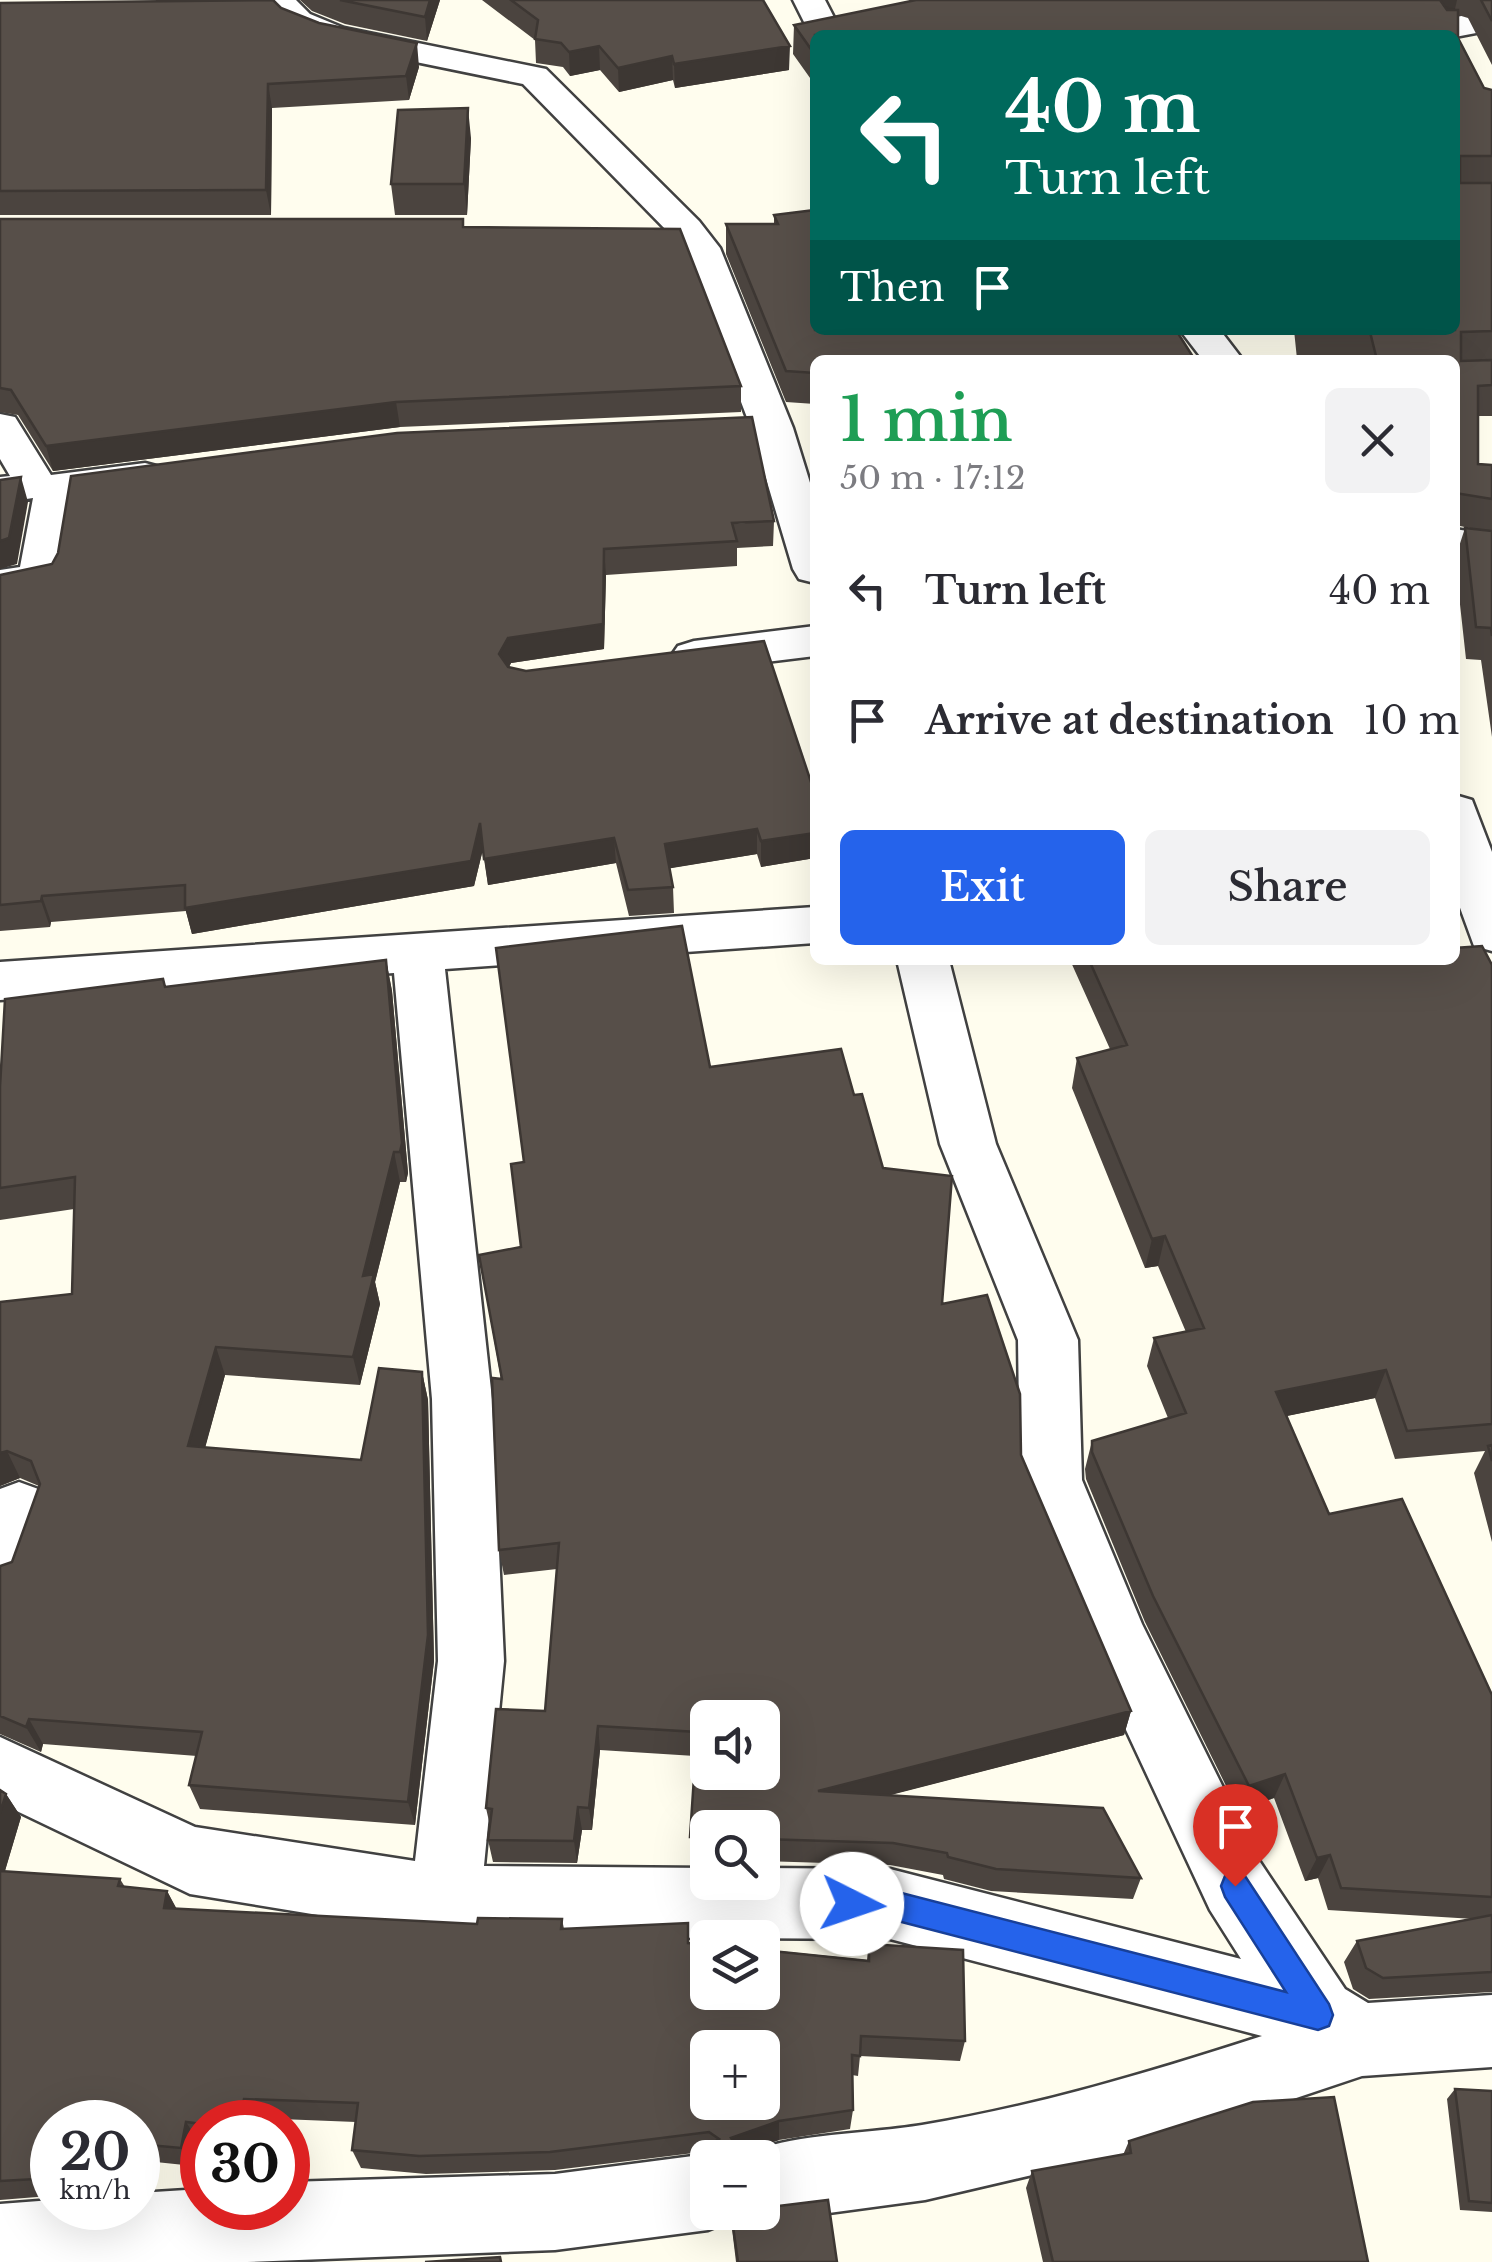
<!DOCTYPE html>
<html lang="en">
<head>
<meta charset="utf-8">
<style>
	:root { --surface:#fff; --page:#f2f2f3; --text:#2b2b33; --muted:#7c7c81; --accent:#2563eb }
	body { margin:0; font-family:"Libre Baskerville",serif; background:var(--page); color:var(--text); height:100vh; display:flex; flex-direction:column; font-size:38px; white-space:nowrap }
	* { box-sizing:border-box; margin:0 }
	p { font-size:32px; color:var(--muted) }
	.icon { flex:none; width:55px; height:55px; fill:none; stroke:currentColor; stroke-width:2; stroke-linecap:round; stroke-linejoin:round }
	.map { position:relative; flex:1; overflow:hidden }
	.sheet { position:absolute; left:810px; top:355px; width:650px; height:610px; display:flex; flex-direction:column; background:var(--surface); border-radius:15px; box-shadow:0 10px 40px #0002 }
	.sheet>* { flex:none }
	.top-card { position:absolute; left:810px; top:30px; width:650px; height:305px; border-radius:15px; box-shadow:0 10px 40px #0002; background:#00695c; color:#fff; overflow:hidden }
	.buttons { position:absolute; left:690px; top:1700px; display:grid; gap:20px }
	.buttons a { display:grid; place-items:center; width:90px; height:90px; border-radius:15px; background:var(--surface); box-shadow:0 10px 40px #0002; font-size:50px }
	.speed { position:absolute; left:30px; top:2100px; display:flex; gap:20px; font-size:50px; font-weight:700; text-align:center }
	.speed>* { display:grid; place-content:center; width:130px; height:130px; border-radius:50%; background:var(--surface); box-shadow:0 10px 40px #0002; line-height:1 }
	.speed small { font-size:25px; font-weight:400 }
	.speed .limit { border:15px solid #d22; background:#fff; color:#111 }
	.pin { position:absolute; display:grid; place-items:center; width:85px; height:85px; color:#fff; margin:-102px -42px; border-radius:50% 50% 50% 0; rotate:-45deg; box-shadow:0 0 10px #0007 }
	.pin .icon { rotate:45deg }
	.me { position:absolute; width:110px; margin:-55px; rotate:94deg; stroke-linejoin:round; filter:drop-shadow(0 0 8px #0008) }
	.turn { display:flex; align-items:center; gap:35px; height:210px; padding:0 30px; font-size:45px }
	.turn .icon { width:130px; height:130px; stroke-width:2.5 }
	.turn b { display:block; font-size:70px; line-height:85px }
	.then { display:flex; align-items:center; height:95px; padding:0 30px; background:#0003; gap:20px; font-size:38px }
	.round { display:grid; place-items:center; flex:none; width:105px; height:105px; border-radius:15px; background:var(--page) }
	.summary { display:flex; align-items:center; justify-content:space-between; height:170px; padding:0 30px }
	h1 { font-size:60px; font-weight:600; line-height:75px; color:#1e9e55 }
	.button { display:flex; gap:20px; margin-top:auto; padding:20px 30px }
	.button a { flex:1; height:115px; border-radius:15px; background:var(--accent); color:#fff; font-size:40px; font-weight:600; line-height:115px; text-align:center }
	.button a+a { background:var(--page); color:var(--text) }
	ul { padding:0; list-style:none }
	li { display:flex; align-items:center; gap:30px; height:130px; padding:0 30px }
	li div { flex:1 }
	li b { display:block; font-size:38px }
	li em { font-style:normal }
	.map>svg:first-child { display:block }
	.lines { fill:none; stroke-linecap:round; stroke-linejoin:round }
	.street-casing { stroke:#414141; stroke-width:5 }
	.street { fill:#fff; fill-rule:evenodd }
	.wall { fill:#4b443f }
	.shaded-wall { fill:#3d3733 }
	.building { fill:#574f49; stroke:#3d3733; stroke-width:2.5; fill-rule:evenodd }
	.route { fill:#2563eb; stroke:#184099; stroke-width:2.5 }
</style>
</head>
<body>
<div class="map">
<svg width="1492" height="2262" viewBox="0 0 1492 2262">
	<rect width="100%" height="100%" fill="#fffdee"/>
	<g class="lines">
		<defs>
			<path id="street" d="M261,0H296L310,14L344,28L546,69L699,221L720,248L793,428L815,499V583L799,579L793,569L751,428L683,250L673,237L523,84L323,43L286,28Z
				M793,0H825L843,35H815L814,42Z
				M1492,10V30L1455,37L1395,35L1400,28Z
				M1180,330H1220L1243,360H1203Z
				M0,414L15,417L51,475L145,463L160,467L166,476L160,485L75,498L62,578L56,588L0,598V570L20,567L33,498L0,503V477L10,476L0,459Z
				M1455,529L1492,535V561L1455,555Z
				M815,626V656L694,671L678,666L671,656L678,646L694,641Z
				M1455,795L1472,800L1492,852V951L1474,946L1455,894Z
				M815,907V943L445,969L492,1399L504,1661L484,1866L708,1868V1882H762V1868L890,1869L1241,1959L1210,1910L1092,1657L1020,1480L1018,1340L940,1144L897,960H949L996,1144L1078,1340L1082,1480L1142,1624L1260,1862L1345,1989L1368,2003L1492,1995V2067L1362,2076L1144,2149L925,2200L762,2222L739,2212H762V2158H735C791,2132 861,2135 922,2125C1037,2106 1151,2072 1262,2036L890,1939L446,1936L190,1894L0,1803V1737L195,1827L415,1861L438,1661L432,1399L394,973L0,1000V962Z
				M19,1482L41,1490L50,1510L22,1587L0,1596V1489Z
				M708,2154L716,2158H708V2212H737L735,2219L708,2230L555,2250L247,2262H0V2204L52,2200V2208H138V2193L202,2189V2208H288V2182L555,2174Z"/>
		</defs>
		<use href="#street" class="street-casing"/>
		<use href="#street" class="street"/>
	</g>
	<path class="wall" d="M300,0H440L427,41L345,24L312,11Z
		M482,0H763L789,70L675,88L673,80L619,92L600,70L570,76L563,67L536,63L535,40Z
		M909,0H1492V65L1468,18L1458,15V38L1484,88L1492,90V416H1478V464L1492,465V737L1481,660L1466,659L1455,559L1465,528L1475,529L1455,525V360L1297,359L1294,330H1455V35H815V85L793,54L794,25L910,1Z
		M0,3L281,8L419,67L409,100L272,108L271,215H0Z
		M471,138L467,215H395L391,184Z
		M815,210V404L786,402L726,254V224H774V215Z
		M0,219H463L464,227L741,386V412L400,427L53,471L18,415L0,412Z
		M774,521L773,546L737,548V566L606,575L604,649L511,663L509,667L815,794V858L761,867L757,854L670,868L673,887L674,913L629,916L616,863L488,885L483,849L474,886L192,934L186,911L51,922L50,927L0,931V575Z
		M386,960L392,991L408,1173L406,1182H400L375,1282L380,1304L360,1385L225,1375L205,1447L361,1460L422,1372L428,1400L434,1661L415,1825L200,1809L189,1785L197,1756L43,1744L41,1752L0,1734V1566L12,1562L39,1486L20,1478L0,1486V1302L72,1294L74,1209L0,1220V1087L163,979L166,987Z
		M1070,960H1455L1492,965V1542L1474,1473L1485,1451L1395,1459L1375,1398L1286,1416L1329,1514L1492,1695V1992L1369,1999L1353,1989L1344,1962L1357,1941L1474,1919L1328,1910L1318,1878L1305,1881L1274,1798L1238,1810L1145,1622L1086,1479L1085,1469L1092,1441L1168,1418L1147,1366L1154,1338L1186,1332L1158,1266L1145,1268L1072,1088L1077,1058L1110,1049Z
		M710,1067L854,1095L883,1168L942,1304L1021,1455L1131,1711L1124,1735L889,1795L1141,1878L1133,1899L991,1891L944,1879L943,1875L890,1865L762,1861V1828H708V1860L691,1859L690,1837L695,1756L600,1750L592,1830H582L577,1863L493,1862L488,1840L490,1826L486,1808L545,1711L557,1569L504,1575L499,1550L501,1379L479,1255L521,1247L523,1162Z
		M0,1790L6,1794L21,1817L5,1871L120,1879L125,1887L167,1891L176,1909L477,1924L562,1919L564,1929L867,1960L869,1944L965,2041L960,2061L860,2056L858,2076L852,2075L853,2110L850,2129L779,2140L759,2147V2158H711L710,2151L555,2170L426,2174L361,2168L352,2150L356,2122L255,2118L254,2122H202V2141H198L194,2166L146,2161L138,2192V2122H52V2201L49,2196L0,2200Z
		M1455,2089L1492,2091V2212L1460,2210L1447,2099Z
		M1129,2141L1368,2262H1043L1026,2188L1032,2171L1123,2155Z
		M730,2212L837,2262H736Z"/>
	<path class="shaded-wall" d="M430,0H440L427,41L425,17Z
		M1439,0H1457L1454,13L1433,29Z
		M417,43L419,67L409,100L406,76Z
		M599,46L600,70L570,76L569,52Z
		M790,46L789,70L675,88L674,64Z
		M672,56L673,80L619,92L618,68Z
		M268,84L272,108L271,215L266,190Z
		M468,108L471,138L467,215L464,184Z
		M396,402L400,427L53,471L46,446Z
		M21,477L28,502L17,564L0,569V541Z
		M604,549L606,575L604,649L511,663L502,680L499,654L508,638Z
		M480,823L483,849L474,886L192,934L185,908Z
		M757,829V854L666,869L665,844Z
		M815,833V858L761,867V841Z
		M614,838L616,863L488,885L484,859Z
		M42,896L51,922L50,927L41,901Z
		M386,960L392,991L408,1173L406,1182L400,1152Z
		M394,1152L400,1182L375,1282L380,1304L360,1385L353,1357L363,1276Z
		M1165,1236L1158,1266L1145,1268L1152,1239Z
		M216,1347L225,1375L198,1474L188,1446Z
		M1386,1370L1375,1398L1267,1420L1276,1392Z
		M422,1372L428,1400L434,1661L415,1825L408,1802Z
		M7,1451L20,1478L0,1486V1453Z
		M1131,1711L1124,1735L817,1814L818,1791Z
		M29,1719L43,1744L41,1752L26,1727Z
		M598,1726L600,1750L592,1830L589,1808Z
		M1285,1774L1274,1798L1238,1810L1249,1786Z
		M6,1794L21,1817L0,1887V1813Z
		M578,1807L582,1830L577,1863L574,1841Z
		M1330,1855L1318,1878L1305,1881L1317,1858Z
		M167,1891L179,1913L164,1908Z
		M244,2099L255,2118L254,2122H239Z
		M779,2121V2140L732,2156L731,2138Z
		M186,2122L198,2141L194,2166L181,2148Z
		M138,2150L146,2161L138,2192Z"/>
	<path class="building" d="M273,0L281,8L319,23L417,43L406,76L268,84L266,190L0,191V3Z
		M340,0H430L425,17Z
		M511,0H763L790,46L674,64L672,56L618,68L599,46L569,52L561,43L535,39L538,20Z
		M916,0H1440L1447,10H1458V38L1484,88L1492,90V156H1460V183H1492V331L1461,332V361L1492,360V385L1478,386V464L1492,465V499L1455,493V360H1377L1370,332L1338,330H1455V35H815V55L794,25Z
		M1481,0H1492V21Z
		M468,108L464,184H391L398,110Z
		M815,210V330H1176L1195,360H815V373L786,371L726,224H778L774,215Z
		M0,219H463V227L680,229L741,386L396,402L46,446L11,390L0,388Z
		M752,417L774,521L732,523L737,541L604,549L603,624L508,638L499,654L508,667L526,671L764,641L815,794V833L761,841L757,829L665,844L673,887L628,890L614,838L484,859L480,823L471,861L185,908V885L42,896L41,901L0,905V575L52,564L58,553L71,476L397,433Z
		M21,477L9,538L0,541V480Z
		M1465,528L1492,531V636L1491,628L1476,627Z
		M682,926L710,1067L841,1049L854,1095L862,1094L883,1168L952,1176L942,1304L987,1295L1020,1394L1021,1455L1131,1711L818,1791L1103,1808L1141,1878L996,1869L948,1857L947,1853L893,1843L762,1839V1828H708V1837H690L697,1732L598,1726L589,1808L578,1807L574,1841L488,1840L492,1809L486,1808L496,1709L545,1711L559,1543L499,1550L492,1378L502,1379L479,1255L521,1247L511,1164L524,1162L496,948ZM708,1718H762V1772H708Z
		M1482,946L1492,965V1424L1407,1431L1386,1370L1276,1392L1329,1514L1402,1499L1492,1695V1897L1341,1888L1330,1855L1317,1858L1285,1774L1249,1786L1153,1596L1092,1452V1441L1186,1413L1154,1338L1204,1328L1165,1236L1152,1239L1077,1058L1127,1045L1089,960H1455V948Z
		M386,960L402,1143L400,1152H394L363,1276L374,1274L353,1357L216,1347L188,1446L361,1460L379,1368L422,1372L428,1635L408,1802L189,1785L202,1732L29,1719L26,1727L0,1716V1566L12,1562L40,1484L31,1461L7,1451L0,1453V1302L72,1294L75,1177L0,1188V1087L5,999L163,979L165,987Z
		M1492,1445V1461L1488,1446Z
		M0,1790L6,1794L0,1813Z
		M0,1871L120,1879L118,1886L167,1891L164,1908L477,1924L478,1918L562,1919L561,1929L688,1923V1943L708,1945V1992H762V1950L869,1961V1944L963,1950L965,2041L861,2036L860,2056L852,2055L853,2110L779,2121L731,2138L735,2144H759V2158H724L723,2153H711V2144L719,2139L709,2132L550,2152L419,2156L352,2150L358,2103L244,2099L239,2122L202,2124L186,2122L181,2148L138,2144V2122H52V2187H40L36,2179L0,2181ZM708,2048H762V2102H708Z
		M1492,1915V1972L1383,1978L1366,1968L1357,1941Z
		M1455,2089L1492,2091V2203L1469,2201Z
		M1334,2097L1368,2262H1053L1032,2171L1131,2153L1129,2141L1253,2102Z
		M828,2200L837,2262H738L731,2212H762V2208Z
		M500,2257L501,2262H425Z"/>
	<path class="route" d="M1235,1872L1245,1876L1329,2004L1333,2015L1329,2026L1318,2030L890,1919L852,1918L842,1914L838,1904L842,1894L852,1890H890L1286,1992L1225,1897L1221,1886L1225,1876Z"/>
</svg>
<div class="buttons">
<a><svg class="icon" aria-label="sound" viewBox="0 0 24 24"><path d="M4 9h4l5-4v14l-5-4H4zM17 9q2 3 0 6"/></svg></a>
<a><svg class="icon" aria-label="search" viewBox="0 0 24 24"><circle cx="10" cy="10" r="6"/><path d="M15 15l6 6"/></svg></a>
<a><svg class="icon" aria-label="layers" viewBox="0 0 24 24"><path d="M12 4l9 5-9 5-9-5zM3 14l9 5 9-5"/></svg></a>
<a>+</a>
<a>−</a>
</div>
<div class="speed"><div>20<small>km/h</small></div><div class="limit">30</div></div>
<div class="pin" style="left:1235px;top:1886px;background:#d93025"><svg class="icon" aria-label="arrive" viewBox="0 0 24 24"><path d="M6 21V4h12l-3 4 3 4H6"/></svg></div>
<svg class="me" style="left:852px;top:1904px" viewBox="-20 -20 40 40"><circle r="19" fill="#fff"/><path d="M0-13L10 11 0 6-10 11z" fill="#2563eb"/></svg>
<div class="top-card">
<div class="turn"><svg class="icon" aria-label="left" viewBox="0 0 24 24"><path d="M17 20v-9H6M10 6l-5 5 5 5"/></svg><div><b>40 m</b>Turn left</div></div>
<div class="then">Then<svg class="icon" aria-label="arrive" viewBox="0 0 24 24"><path d="M6 21V4h12l-3 4 3 4H6"/></svg></div>
</div>
<section class="sheet">
<div class="summary"><div><h1>1 min</h1><p>50 m · 17:12</p></div><a class="round"><svg class="icon" aria-label="close" viewBox="0 0 24 24"><path d="M6 6l12 12M18 6L6 18"/></svg></a></div>
<ul>
<li><svg class="icon" aria-label="left" viewBox="0 0 24 24"><path d="M17 20v-9H6M10 6l-5 5 5 5"/></svg><div><b>Turn left</b></div><em>40 m</em></li>
<li><svg class="icon" aria-label="arrive" viewBox="0 0 24 24"><path d="M6 21V4h12l-3 4 3 4H6"/></svg><div><b>Arrive at destination</b></div><em>10 m</em></li>
</ul>
<div class="button"><a>Exit</a><a>Share</a></div>
</section>
</div>
</body>
</html>
